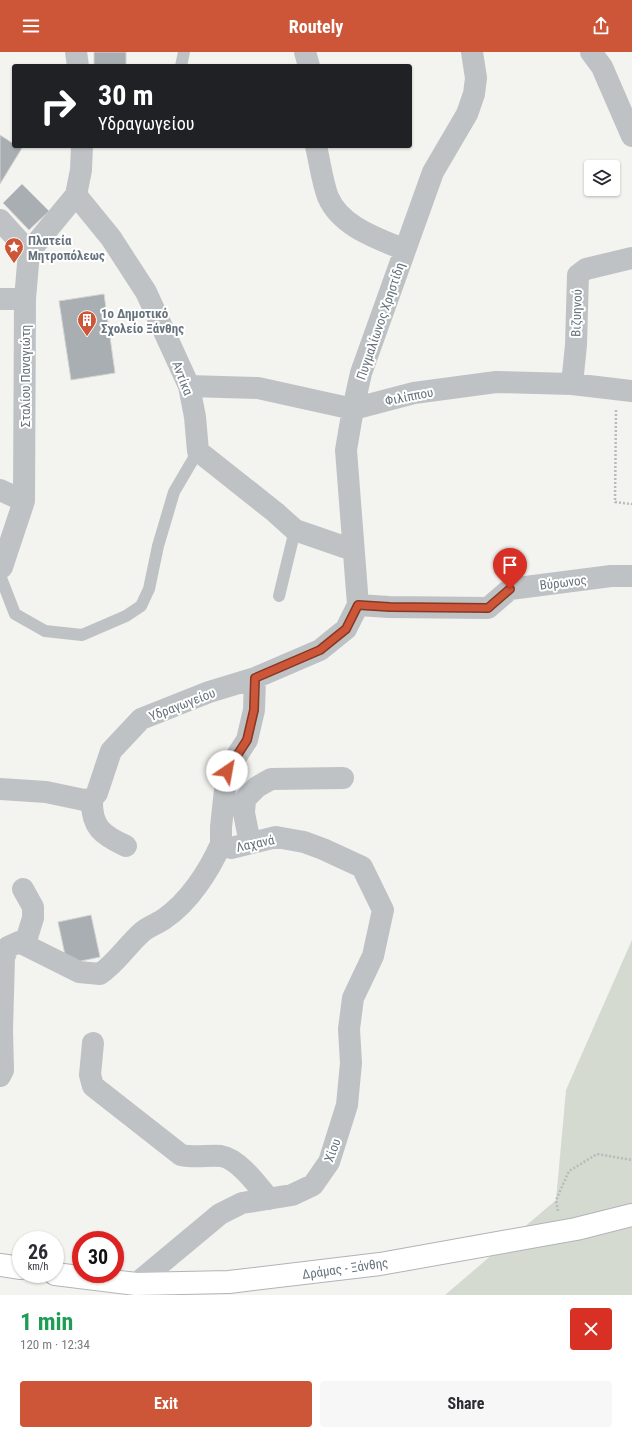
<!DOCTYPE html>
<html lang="en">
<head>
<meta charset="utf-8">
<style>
	:root { --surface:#fff; --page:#f7f7f7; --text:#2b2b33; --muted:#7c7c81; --accent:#cc5637 }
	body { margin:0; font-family:"Roboto Condensed",sans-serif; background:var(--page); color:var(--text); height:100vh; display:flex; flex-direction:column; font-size:15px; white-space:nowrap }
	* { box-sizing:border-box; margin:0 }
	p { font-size:13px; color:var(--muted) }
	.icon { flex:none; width:22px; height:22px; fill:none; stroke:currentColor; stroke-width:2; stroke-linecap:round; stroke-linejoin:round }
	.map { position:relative; height:1243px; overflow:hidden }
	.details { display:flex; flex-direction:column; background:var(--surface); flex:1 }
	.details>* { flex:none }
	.top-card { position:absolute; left:12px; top:12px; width:400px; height:84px; border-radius:4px; box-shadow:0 1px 3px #0004; background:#202124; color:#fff; overflow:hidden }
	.controls { position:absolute; left:584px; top:108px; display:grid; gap:8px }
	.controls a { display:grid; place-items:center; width:36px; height:36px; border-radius:4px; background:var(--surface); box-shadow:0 1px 3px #0004; font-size:20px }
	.speed { position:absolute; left:12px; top:1179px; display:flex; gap:8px; font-size:20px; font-weight:700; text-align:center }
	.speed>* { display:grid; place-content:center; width:52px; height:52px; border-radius:50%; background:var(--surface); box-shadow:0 1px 3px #0004; line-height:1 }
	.speed small { font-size:10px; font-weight:400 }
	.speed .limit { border:6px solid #d22; background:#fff; color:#111 }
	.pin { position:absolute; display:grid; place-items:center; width:34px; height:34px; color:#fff; margin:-41px -17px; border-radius:50% 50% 50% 0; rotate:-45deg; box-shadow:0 0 4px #0007 }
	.pin .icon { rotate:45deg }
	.me { position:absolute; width:44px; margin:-22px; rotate:33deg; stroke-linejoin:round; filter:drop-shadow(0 0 3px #0008) }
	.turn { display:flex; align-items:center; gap:14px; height:84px; padding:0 20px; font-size:18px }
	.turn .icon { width:52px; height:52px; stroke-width:2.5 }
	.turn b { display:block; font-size:28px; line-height:34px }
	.round { display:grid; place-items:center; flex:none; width:42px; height:42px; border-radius:4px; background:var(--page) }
	.summary { display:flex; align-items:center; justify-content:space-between; height:68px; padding:0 20px }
	h1 { font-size:24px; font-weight:700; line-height:30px; color:#1e9e55 }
	.primary-button { display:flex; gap:8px; margin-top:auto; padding:8px 20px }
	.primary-button a { flex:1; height:46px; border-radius:4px; background:var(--accent); color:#fff; font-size:16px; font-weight:700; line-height:46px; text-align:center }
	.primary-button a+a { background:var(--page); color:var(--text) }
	header { display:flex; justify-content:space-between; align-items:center; height:52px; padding:0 20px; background:var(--accent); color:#fff; font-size:18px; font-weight:700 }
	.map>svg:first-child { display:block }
	.green { fill:#d5dad1 }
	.building { fill:#a8aeb1; stroke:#d4d4d3 }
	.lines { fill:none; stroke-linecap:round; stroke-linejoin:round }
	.primary-casing { stroke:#b0b4b7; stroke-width:24 }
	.path { stroke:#b8babc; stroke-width:2.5; stroke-dasharray:2 2; stroke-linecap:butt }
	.service { stroke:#bfc2c4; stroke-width:12 }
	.minor { stroke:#bfc2c4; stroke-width:22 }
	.primary { stroke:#fff; stroke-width:22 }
	.route-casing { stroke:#853824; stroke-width:10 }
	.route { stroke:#cc5637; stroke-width:7 }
	.labels { text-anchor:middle; stroke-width:4; stroke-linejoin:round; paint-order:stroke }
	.poi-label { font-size:13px; font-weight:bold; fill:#66737d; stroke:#fff; text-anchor:start }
	.street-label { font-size:13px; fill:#66737d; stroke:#fff }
</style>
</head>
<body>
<header><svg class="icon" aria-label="menu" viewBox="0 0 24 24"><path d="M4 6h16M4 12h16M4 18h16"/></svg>Routely<svg class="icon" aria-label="share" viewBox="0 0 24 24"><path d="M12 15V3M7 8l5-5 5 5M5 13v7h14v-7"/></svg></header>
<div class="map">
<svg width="632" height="1243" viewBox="0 0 632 1243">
	<rect width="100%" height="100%" fill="#f3f3f0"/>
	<path class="green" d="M632,888V1243H445L556,1148L566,1038Z"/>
	<path class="building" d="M94,0H126V14H94Z
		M0,83L14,92V94L22,96L0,132Z
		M22,132L49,159L29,178L3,151Z
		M104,242L115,321L71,328L59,249Z
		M91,863L100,905L67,912L58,870Z"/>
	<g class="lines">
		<defs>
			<path id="primary" d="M0,1213L21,1216
				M55,1222L136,1232L229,1230L380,1212L576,1177L632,1163"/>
		</defs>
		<use href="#primary" class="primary-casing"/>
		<path class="path" d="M616,358L615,450L632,452
			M558,1159L556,1148L569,1119L597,1102L632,1108"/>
		<path class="service" d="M181,14L184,0
			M2,515L1,526L15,562L45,579L82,583L126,564L141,554L149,537L158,494L174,440L198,399
			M279,544L295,478"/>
		<path class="minor" d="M76,0L78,14
			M305,0L309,14
			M591,0L602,15L632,84
			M82,94L81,118L76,143L111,186L146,240L189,334L195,365L198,399L275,460L295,478L353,498
			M316,94C320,111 322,129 328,145C341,175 377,186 405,198
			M0,168L29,200
			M29,200L76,143
			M0,247H25
			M572,332L576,293L578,223L586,217L632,206
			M189,334L258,336L353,357L414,341L496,330L572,332L632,339
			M0,438L24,449
			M0,514L2,515L24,449L25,247L29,200
			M358,553L346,398L353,357L361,321L433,120L467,62L474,42L476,26L472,0
			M358,553L389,555L488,556L510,537L611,524H632
			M0,737L46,740L84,748L92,747L97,741L111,699L141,667L209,640L255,626L320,598L346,577L358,553
			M92,747C91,775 102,783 126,794
			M250,791L244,761L245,747L257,735L271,727L343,726
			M23,837L33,855V866L25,892
			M93,991L90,1023L93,1034L181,1103C195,1106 208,1103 221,1104C239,1107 258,1134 269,1147
			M0,1024L3,1018L2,978L4,906L8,895L19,890L79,920L100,922C116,911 126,895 141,881C147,875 157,872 164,867C189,850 209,819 221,792
			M136,1232L220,1162L242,1151L292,1143L313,1133L329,1110L347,1053L351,1011L349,977L353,946L373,904L383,858L362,815L323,797L304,790L276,785L231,796L221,792V775L227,719L247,688L254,658L255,626"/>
		<use href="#primary" class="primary"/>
	</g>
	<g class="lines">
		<defs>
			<path id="route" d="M227,719L247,688L254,658L255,626L320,598L346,577L358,553L390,555L488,556L510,537"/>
		</defs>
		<use href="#route" class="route-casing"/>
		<use href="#route" class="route"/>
	</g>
	<defs>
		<symbol id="sight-pin" viewBox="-11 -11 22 30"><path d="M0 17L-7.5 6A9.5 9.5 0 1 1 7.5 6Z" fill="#cc5637" stroke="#fff"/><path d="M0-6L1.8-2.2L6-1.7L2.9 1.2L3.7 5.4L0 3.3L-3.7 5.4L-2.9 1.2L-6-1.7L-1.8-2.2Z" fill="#fff"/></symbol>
		<symbol id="building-pin" viewBox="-11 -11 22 30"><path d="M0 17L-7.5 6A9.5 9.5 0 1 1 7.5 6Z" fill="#cc5637" stroke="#fff"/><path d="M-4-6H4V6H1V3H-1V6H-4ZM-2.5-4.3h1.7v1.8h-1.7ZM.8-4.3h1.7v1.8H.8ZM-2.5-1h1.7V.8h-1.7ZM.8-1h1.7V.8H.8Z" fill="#fff"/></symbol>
	</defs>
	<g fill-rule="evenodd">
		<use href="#sight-pin" x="3" y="184" width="22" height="30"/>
		<use href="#building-pin" x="76" y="257" width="22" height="30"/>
	</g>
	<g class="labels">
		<g class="poi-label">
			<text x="28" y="193">Πλατεία<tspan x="28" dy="15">Μητροπόλεως</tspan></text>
			<text x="101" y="266">1ο Δημοτικό<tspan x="101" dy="15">Σχολείο Ξάνθης</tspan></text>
		</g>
		<g class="street-label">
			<text transform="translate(576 261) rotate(-88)" y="5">Βιζυηνού</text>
			<text transform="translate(380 269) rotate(-71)" y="5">Πυγμαλίωνος Χρηστίδη</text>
			<text transform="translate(25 324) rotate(-90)" y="5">Σταλίου Παναγιώτη</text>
			<text transform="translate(183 326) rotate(69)" y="5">Αντίκα</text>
			<text transform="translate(409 344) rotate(-11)" y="5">Φιλίππου</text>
			<text transform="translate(563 530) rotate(-7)" y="5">Βύρωνος</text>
			<text transform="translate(182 652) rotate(-21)" y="5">Υδραγωγείου</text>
			<text transform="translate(255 791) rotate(-12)" y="5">Λαχανά</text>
			<text transform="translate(332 1098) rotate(-70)" y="5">Χίου</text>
			<text transform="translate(345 1216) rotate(-8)" y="5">Δράμας - Ξάνθης</text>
		</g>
	</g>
</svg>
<div class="controls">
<a><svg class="icon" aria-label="layers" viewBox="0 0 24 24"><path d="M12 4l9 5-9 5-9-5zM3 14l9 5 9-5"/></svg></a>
</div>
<div class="speed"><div>26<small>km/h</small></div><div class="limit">30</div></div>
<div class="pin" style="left:510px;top:537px;background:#d93025"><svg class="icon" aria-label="arrive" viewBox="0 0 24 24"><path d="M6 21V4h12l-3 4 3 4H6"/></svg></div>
<svg class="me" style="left:227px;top:719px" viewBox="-20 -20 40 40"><circle r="19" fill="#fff"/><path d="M0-13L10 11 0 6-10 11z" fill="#cc5637"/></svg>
<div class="top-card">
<div class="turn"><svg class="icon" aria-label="right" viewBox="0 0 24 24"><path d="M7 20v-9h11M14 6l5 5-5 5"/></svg><div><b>30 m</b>Υδραγωγείου</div></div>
</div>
</div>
<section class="details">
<div class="summary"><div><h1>1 min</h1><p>120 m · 12:34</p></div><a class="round" style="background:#d93025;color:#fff"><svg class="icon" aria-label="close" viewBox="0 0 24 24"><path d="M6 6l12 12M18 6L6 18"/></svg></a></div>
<div class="primary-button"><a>Exit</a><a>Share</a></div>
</section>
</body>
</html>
